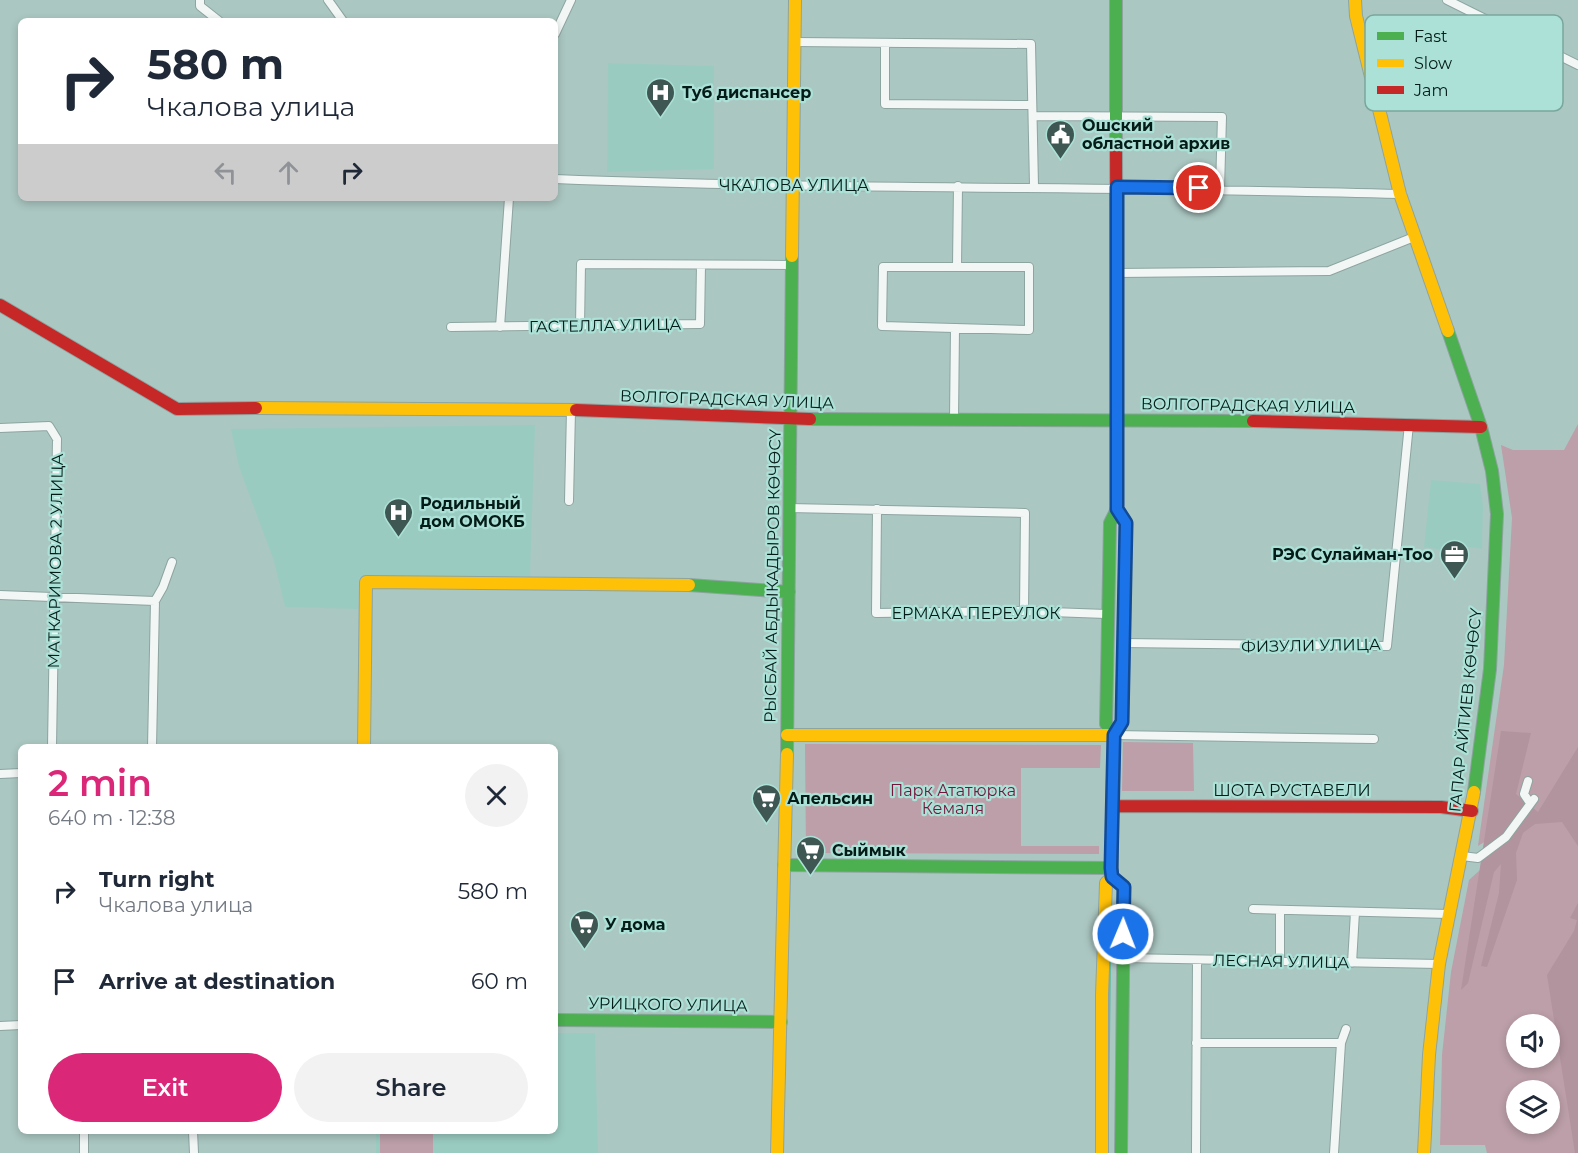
<!DOCTYPE html>
<html lang="en">
<head>
<meta charset="utf-8">
<style>
	:root { --surface:#fff; --page:#f2f2f3; --text:#1f2937; --muted:#747a83; --accent:#db2777 }
	body { margin:0; font-family:Montserrat,sans-serif; background:var(--page); color:var(--text); height:100vh; display:flex; flex-direction:column; font-size:22px; white-space:nowrap }
	* { box-sizing:border-box; margin:0 }
	p { font-size:20px; color:var(--muted) }
	.icon { flex:none; width:33px; height:33px; fill:none; stroke:currentColor; stroke-width:2; stroke-linecap:round; stroke-linejoin:round }
	.map { position:relative; flex:1; overflow:hidden }
	.side { position:absolute; left:18px; top:744px; width:540px; height:390px; display:flex; flex-direction:column; background:var(--surface); border-radius:9px; box-shadow:0 3px 9px #0003 }
	.side>* { flex:none }
	.hud { position:absolute; left:18px; top:18px; width:540px; height:183px; border-radius:9px; box-shadow:0 3px 9px #0003; background:#fff; color:var(--text); overflow:hidden }
	.tools { position:absolute; left:1506px; top:1014px; display:grid; gap:12px }
	.tools a { display:grid; place-items:center; width:54px; height:54px; border-radius:50%; background:var(--surface); box-shadow:0 3px 9px #0003; font-size:30px }
	.pin { position:absolute; display:grid; place-items:center; width:51px; height:51px; color:#fff; margin:-26px; border:3px solid #fff; border-radius:50%; box-shadow:0 2px 6px #0007 }
	.me { position:absolute; width:66px; margin:-33px; rotate:1deg; stroke-linejoin:round; filter:drop-shadow(0 0 4px #0008) }
	.turn { display:flex; align-items:center; gap:21px; height:126px; padding:0 30px; font-size:27px }
	.turn .icon { width:78px; height:78px; stroke-width:2.5 }
	.turn b { display:block; font-size:42px; line-height:51px }
	.lanes { display:flex; align-items:center; height:57px; padding:0 30px; background:#0003; justify-content:center; gap:30px; direction:ltr }
	.lanes .off { opacity:.35 }
	.round { display:grid; place-items:center; flex:none; width:63px; height:63px; border-radius:32px; background:var(--page) }
	.head { display:flex; align-items:center; justify-content:space-between; height:102px; padding:0 30px }
	h1 { font-size:36px; font-weight:600; line-height:45px; color:var(--accent) }
	.button { display:flex; gap:12px; margin-top:auto; padding:12px 30px }
	.button a { flex:1; height:69px; border-radius:36px; background:var(--accent); color:#fff; font-size:24px; font-weight:600; line-height:69px; text-align:center }
	.button a+a { background:var(--page); color:var(--text) }
	ul { padding:0; list-style:none }
	li { display:flex; align-items:center; gap:18px; height:90px; padding:0 30px }
	li div { flex:1 }
	li b { display:block; font-size:22px }
	li em { font-style:normal }
	.map>svg:first-child { display:block }
	.built { fill:#9acbc1 }
	.green { fill:#bc9fa8; fill-rule:evenodd }
	.forest { fill:#b2949e }
	.lines { fill:none; stroke-linecap:round; stroke-linejoin:round }
	.stream { stroke:#67baac; stroke-width:2 }
	.street-casing { stroke:#8da4a0; stroke-width:10 }
	.fast-casing { stroke:#8da4a0; stroke-width:14 }
	.slow-casing { stroke:#8da4a0; stroke-width:14 }
	.jam-casing { stroke:#8da4a0; stroke-width:14 }
	.street { stroke:#f2f7f6; stroke-width:8 }
	.fast { stroke:#4caf50; stroke-width:12 }
	.slow { stroke:#ffc107; stroke-width:12 }
	.jam { stroke:#c62828; stroke-width:12 }
	.route-casing { stroke:#114b97; stroke-width:15 }
	.route { stroke:#1a73e8; stroke-width:10 }
	.labels { text-anchor:middle; stroke-width:4.5; stroke-linejoin:round; paint-order:stroke }
	.poi-label { font-size:16px; font-weight:bold; fill:#051b17; stroke:#abe1d7; text-anchor:start }
	.street-label { font-size:16px; fill:#051b17; stroke:#abe1d7 }
	.park-label { font-size:16px; fill:#73163c; stroke:#abe1d7 }
	.key { fill:#abe1d7; stroke:#79a69d; stroke-width:1.5 }
	.key-label { font-size:16px; fill:#051b17 }
</style>
</head>
<body>
<div class="map">
<svg width="1578" height="1153" viewBox="0 0 1578 1153">
	<rect width="100%" height="100%" fill="#abc7c2"/>
	<path class="built" d="M608,63L714,66V169L607,172Z
		M535,425L530,576L359,577L358,609L285,607L274,561L239,467L231,429Z
		M1431,480L1480,484L1483,505L1482,549L1444,543L1443,550L1424,547Z
		M555,1033H595L598,1153H376V1131H555Z"/>
	<path class="green" d="M1578,424V1153H1487L1485,1145H1440L1442,1055L1451,972L1469,880L1510,843L1500,832L1478,846L1504,665L1512,518L1501,445L1513,450H1564ZM1516,1024H1550V1058H1516ZM1516,1090H1550V1124H1516Z
		M1123,742L1193,743L1194,791H1122Z
		M805,744L1101,745L1100,768H1021V846H1099V854L806,853Z
		M380,1131H433V1153H380Z"/>
	<path class="forest" d="M1501,731L1531,733L1516,794L1538,812L1578,747V846L1562,822L1535,824L1523,833L1516,853L1517,880L1487,967L1481,966L1499,893L1501,864L1494,872L1468,983L1461,990Z
		M1578,903V1153H1575L1547,975L1574,931L1577,920L1570,918Z"/>
	<g class="lines">
		<path class="stream" d="M1108,1114L1111,898"/>
		<defs>
			<path id="street" d="M200,0V6L219,21
				M328,0L343,21
				M1447,0L1578,65
				M555,34L571,0
				M795,42L1031,44L1034,186
				M885,43V104L1032,105
				M1034,116L1222,117L1220,189
				M555,179C836,190 1118,186 1400,194
				M883,267H1029V330L882,326Z
				M957,267L958,186
				M1117,273L1329,271L1414,237
				M580,326L581,264L792,265
				M451,327L700,324L701,265
				M500,327L509,198
				M954,419L955,328
				M0,428L49,426L57,439L52,747
				M569,501L571,410
				M789,508L1025,513L1024,611
				M877,509L876,613L1024,611L1106,614
				M0,595L155,601
				M1122,643L1387,646L1409,424
				M1114,735L1374,739
				M152,747L155,601L163,587L172,562
				M0,774L21,773
				M1528,781L1524,794L1530,803
				M1462,856L1478,858L1506,837L1534,799
				M1253,909L1449,914
				M1280,911V961
				M1123,958L1439,964
				M1352,963L1355,912
				M0,1026L21,1025
				M1196,1043H1341
				M193,1131L194,1153
				M84,1153V1131
				M1196,1153L1197,960
				M1334,1153L1341,1043L1346,1029"/>
			<path id="fast" d="M1116,0V145
				M1448,331L1481,427L1492,471L1497,514L1490,669L1474,792
				M810,419L1253,421
				M689,585L789,592
				M1114,735L1106,724L1110,523L1117,509V411
				M787,754L792,256
				M1112,820V877L1124,887L1121,1153
				M784,865L1111,868
				M555,1020L781,1022"/>
			<path id="slow" d="M1355,0L1356,16L1400,194L1448,331
				M792,256L795,0
				M256,408L576,410
				M787,735H1114
				M364,747L366,582L689,585
				M777,1153L787,754
				M1102,1153V995L1106,883L1112,877
				M1424,1153L1429,1055L1439,964L1474,792"/>
			<path id="jam" d="M1116,145L1117,411
				M0,305L177,409L256,408
				M576,410L810,419
				M1253,421L1481,427
				M1112,806L1441,807L1472,811
				M1112,820L1114,735L1122,722L1126,523L1117,509"/>
		</defs>
		<use href="#street" class="street-casing"/>
		<use href="#fast" class="fast-casing"/>
		<use href="#slow" class="slow-casing"/>
		<use href="#jam" class="jam-casing"/>
		<use href="#street" class="street"/>
		<use href="#fast" class="fast"/>
		<use href="#slow" class="slow"/>
		<use href="#jam" class="jam"/>
	</g>
	<g class="lines">
		<defs>
			<path id="route" d="M1123,934L1124,887L1112,877L1111,868L1114,735L1122,722L1126,523L1117,509V187L1199,188"/>
		</defs>
		<use href="#route" class="route-casing"/>
		<use href="#route" class="route"/>
	</g>
	<defs>
		<symbol id="hospital-pin" viewBox="-11 -11 22 30"><path d="M0 17L-7.5 6A9.5 9.5 0 1 1 7.5 6Z" fill="#3f5753" stroke="#abe1d7"/><path d="M-5-5h3v3.5h4V-5h3V5h-3V1.5h-4V5h-3Z" fill="#fff"/></symbol>
		<symbol id="civic-pin" viewBox="-11 -11 22 30"><path d="M0 17L-7.5 6A9.5 9.5 0 1 1 7.5 6Z" fill="#3f5753" stroke="#abe1d7"/><path d="M-.6-6.5H3V-4.5H.6V-3L4-1V1h2V6H-6V1h2V-1L-.6-3ZM-1.2 2.5V6h2.4V2.5Z" fill="#fff"/></symbol>
		<symbol id="office-pin" viewBox="-11 -11 22 30"><path d="M0 17L-7.5 6A9.5 9.5 0 1 1 7.5 6Z" fill="#3f5753" stroke="#abe1d7"/><path d="M-6-3h4V-5.5h4V-3h4V5H-6ZM-1-4.5V-3h2v-1.5ZM-6 0V1H6V0Z" fill="#fff"/></symbol>
		<symbol id="supermarket-pin" viewBox="-11 -11 22 30"><path d="M0 17L-7.5 6A9.5 9.5 0 1 1 7.5 6Z" fill="#3f5753" stroke="#abe1d7"/><path d="M-6-5.5h2.5l.6 2H6L4.5 2H-2.5L-4.4-4H-6ZM-1.5 3.2a1.3 1.3 0 1 0 .1 0ZM3 3.2a1.3 1.3 0 1 0 .1 0Z" fill="#fff"/></symbol>
	</defs>
	<g fill-rule="evenodd">
		<use href="#hospital-pin" x="644" y="76" width="33" height="45"/>
		<use href="#civic-pin" x="1044" y="118" width="33" height="45"/>
		<use href="#hospital-pin" x="382" y="496" width="33" height="45"/>
		<use href="#office-pin" x="1438" y="538" width="33" height="45"/>
		<use href="#supermarket-pin" x="750" y="782" width="33" height="45"/>
		<use href="#supermarket-pin" x="794" y="834" width="33" height="45"/>
		<use href="#supermarket-pin" x="568" y="908" width="33" height="45"/>
	</g>
	<g class="labels">
		<g class="poi-label">
			<text x="682" y="98">Туб диспансер</text>
			<text x="1082" y="131">Ошский<tspan x="1082" dy="18">областной архив</tspan></text>
			<text x="420" y="509">Родильный<tspan x="420" dy="18">дом ОМОКБ</tspan></text>
			<text x="1433" y="560" text-anchor="end">РЭС Сулайман-Тоо</text>
			<text x="787" y="804">Апельсин</text>
			<text x="832" y="856">Сыймык</text>
			<text x="605" y="930">У дома</text>
		</g>
		<g class="street-label">
			<text x="794" y="191">ЧКАЛОВА УЛИЦА</text>
			<text transform="translate(605 325) rotate(-1)" y="6">ГАСТЕЛЛА УЛИЦА</text>
			<text transform="translate(727 399) rotate(2)" y="6">ВОЛГОГРАДСКАЯ УЛИЦА</text>
			<text transform="translate(1248 405) rotate(1)" y="6">ВОЛГОГРАДСКАЯ УЛИЦА</text>
			<text transform="translate(55 561) rotate(-89)" y="6">МАТКАРИМОВА 2 УЛИЦА</text>
			<text transform="translate(772 576) rotate(-89)" y="6">РЫСБАЙ АБДЫКАДЫРОВ КӨЧӨСҮ</text>
			<text x="976" y="619">ЕРМАКА ПЕРЕУЛОК</text>
			<text transform="translate(1311 645) rotate(-1)" y="6">ФИЗУЛИ УЛИЦА</text>
			<text transform="translate(1465 710) rotate(-84)" y="6">ГАПАР АЙТИЕВ КӨЧӨСҮ</text>
			<text x="1292" y="796">ШОТА РУСТАВЕЛИ</text>
			<text transform="translate(1281 961) rotate(1)" y="6">ЛЕСНАЯ УЛИЦА</text>
			<text transform="translate(668 1004) rotate(1)" y="6">УРИЦКОГО УЛИЦА</text>
		</g>
		<g class="park-label">
			<text x="953" y="796">Парк Ататюрка<tspan x="953" dy="18">Кемаля</tspan></text>
		</g>
	</g>
	<rect x="1365" y="15" width="198" height="96" rx="9" class="key"/>
	<rect x="1377" y="32" width="27" height="8" fill="#4caf50"/>
	<rect x="1377" y="59" width="27" height="8" fill="#ffc107"/>
	<rect x="1377" y="86" width="27" height="8" fill="#c62828"/>
	<g class="key-label">
		<text x="1414" y="42">Fast</text>
		<text x="1414" y="69">Slow</text>
		<text x="1414" y="96">Jam</text>
	</g>
</svg>
<div class="tools">
<a><svg class="icon" aria-label="sound" viewBox="0 0 24 24"><path d="M4 9h4l5-4v14l-5-4H4zM17 9q2 3 0 6"/></svg></a>
<a><svg class="icon" aria-label="layers" viewBox="0 0 24 24"><path d="M12 4l9 5-9 5-9-5zM3 14l9 5 9-5"/></svg></a>
</div>
<div class="pin" style="left:1199px;top:188px;background:#d93025"><svg class="icon" aria-label="arrive" viewBox="0 0 24 24"><path d="M6 21V4h12l-3 4 3 4H6"/></svg></div>
<svg class="me" style="left:1123px;top:934px" viewBox="-20 -20 40 40"><circle r="17" fill="#1a73e8" stroke="#fff" stroke-width="3"/><path d="M0-11L8 9 0 5-8 9z" fill="#fff"/></svg>
<div class="hud">
<div class="turn"><svg class="icon" aria-label="right" viewBox="0 0 24 24"><path d="M7 20v-9h11M14 6l5 5-5 5"/></svg><div><b>580 m</b>Чкалова улица</div></div>
<div class="lanes"><svg class="icon off" aria-label="left" viewBox="0 0 24 24"><path d="M17 20v-9H6M10 6l-5 5 5 5"/></svg><svg class="icon off" aria-label="ahead" viewBox="0 0 24 24"><path d="M12 20V5M6 11l6-6 6 6"/></svg><svg class="icon" aria-label="right" viewBox="0 0 24 24"><path d="M7 20v-9h11M14 6l5 5-5 5"/></svg></div>
</div>
<section class="side">
<div class="head"><div><h1>2 min</h1><p>640 m · 12:38</p></div><a class="round"><svg class="icon" aria-label="close" viewBox="0 0 24 24"><path d="M6 6l12 12M18 6L6 18"/></svg></a></div>
<ul>
<li><svg class="icon" aria-label="right" viewBox="0 0 24 24"><path d="M7 20v-9h11M14 6l5 5-5 5"/></svg><div><b>Turn right</b><p>Чкалова улица</p></div><em>580 m</em></li>
<li><svg class="icon" aria-label="arrive" viewBox="0 0 24 24"><path d="M6 21V4h12l-3 4 3 4H6"/></svg><div><b>Arrive at destination</b></div><em>60 m</em></li>
</ul>
<div class="button"><a>Exit</a><a>Share</a></div>
</section>
</div>
</body>
</html>
